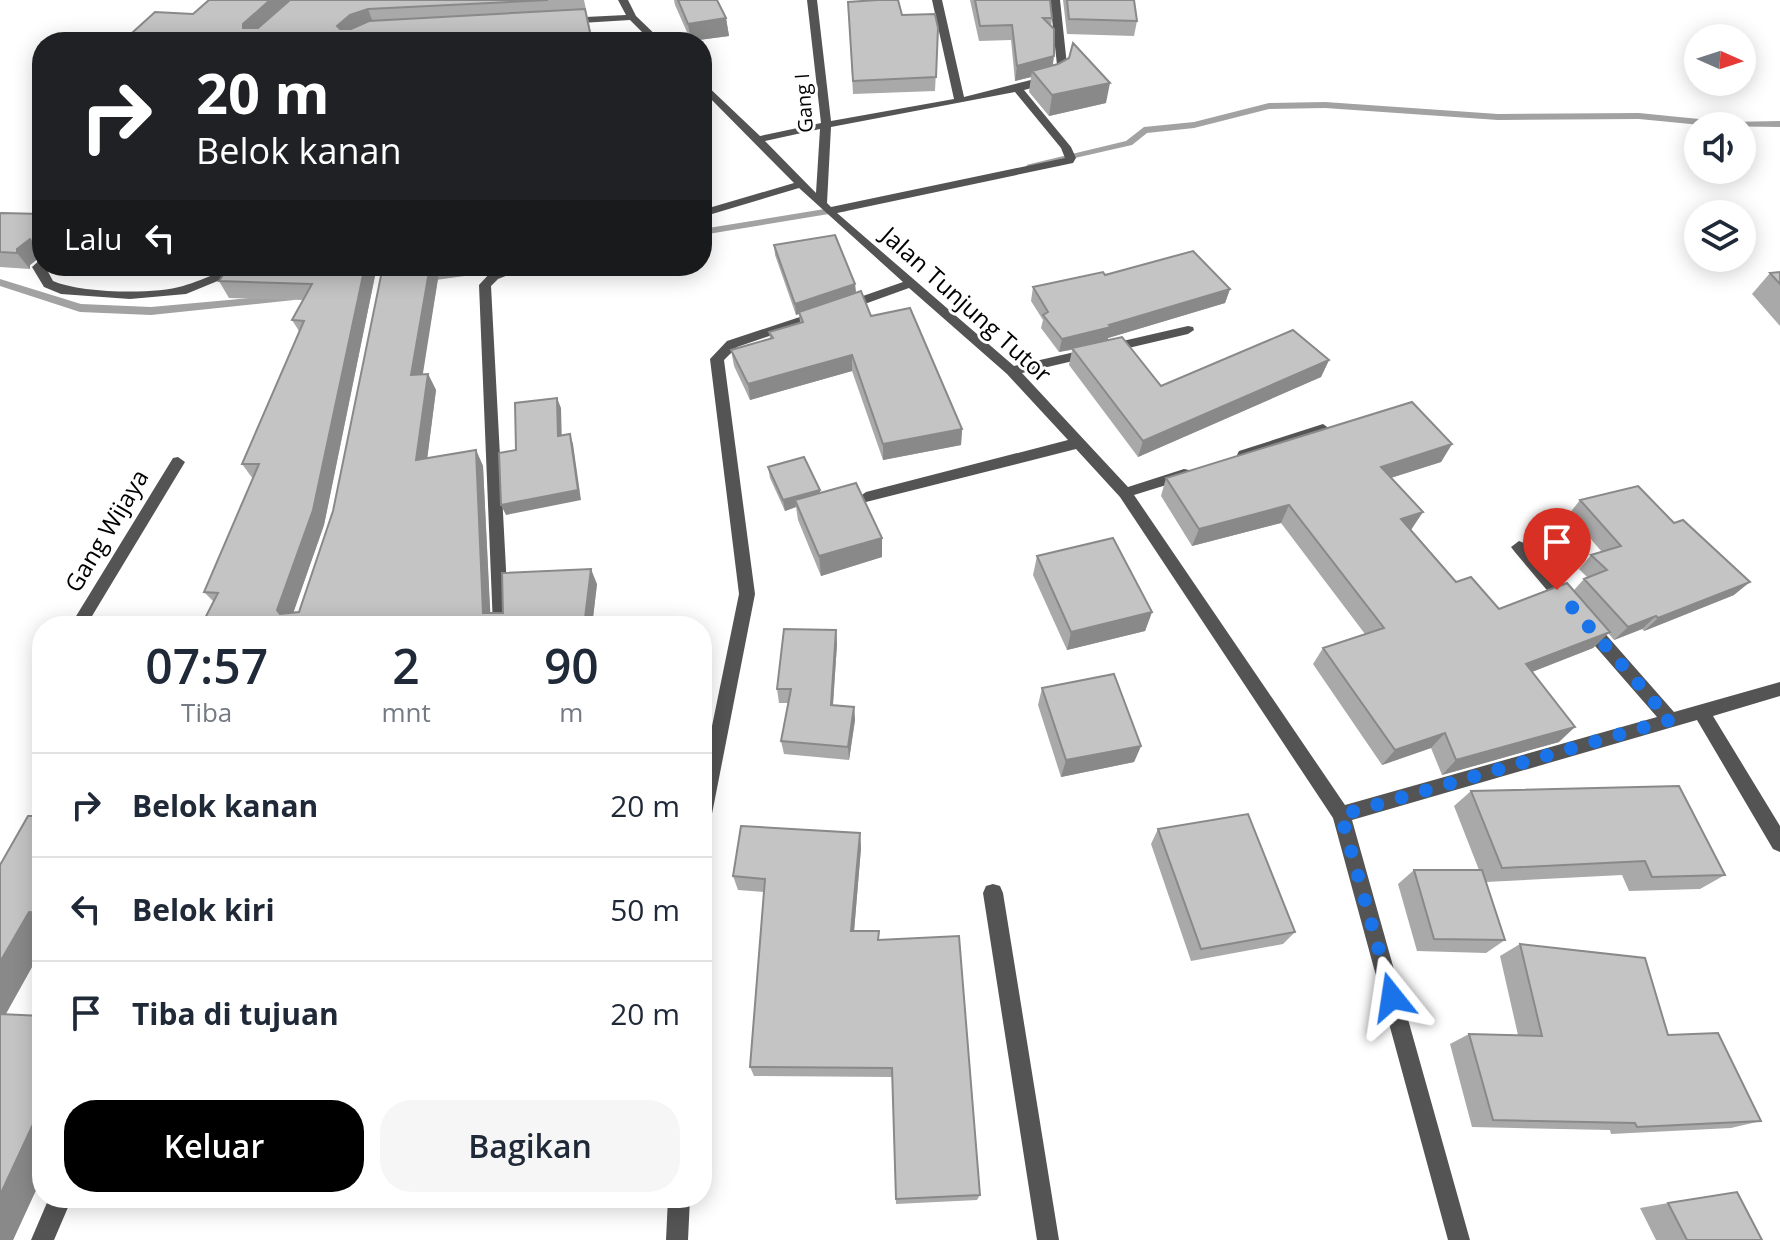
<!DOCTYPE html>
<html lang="id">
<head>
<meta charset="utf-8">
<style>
	:root { --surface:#fff; --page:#f6f6f7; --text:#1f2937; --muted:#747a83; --line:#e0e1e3; --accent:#000 }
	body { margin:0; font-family:"Open Sans",sans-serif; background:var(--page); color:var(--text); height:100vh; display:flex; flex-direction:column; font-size:30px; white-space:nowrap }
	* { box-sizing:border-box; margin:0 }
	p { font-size:26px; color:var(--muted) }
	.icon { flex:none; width:44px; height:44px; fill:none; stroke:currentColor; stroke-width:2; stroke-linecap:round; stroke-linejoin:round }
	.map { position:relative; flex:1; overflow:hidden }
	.drawer { position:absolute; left:32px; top:616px; width:680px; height:592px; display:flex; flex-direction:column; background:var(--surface); border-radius:32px; box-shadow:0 4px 20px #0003 }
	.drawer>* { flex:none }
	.guide { position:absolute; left:32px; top:32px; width:680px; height:244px; border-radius:32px; box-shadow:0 4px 20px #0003; background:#202124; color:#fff; overflow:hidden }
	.needle { width:52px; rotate:93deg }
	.controls { position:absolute; left:1684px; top:24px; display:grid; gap:16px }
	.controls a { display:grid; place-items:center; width:72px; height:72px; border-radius:50%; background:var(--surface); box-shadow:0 4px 20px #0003; font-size:40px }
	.pin { position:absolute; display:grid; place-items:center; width:68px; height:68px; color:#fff; margin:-82px -34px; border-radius:50% 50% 50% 0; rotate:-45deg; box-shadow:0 0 8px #0007 }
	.pin .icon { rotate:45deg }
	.me { position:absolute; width:88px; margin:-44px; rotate:345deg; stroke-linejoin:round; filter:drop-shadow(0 0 6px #0008) }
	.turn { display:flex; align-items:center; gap:28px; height:168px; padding:0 32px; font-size:36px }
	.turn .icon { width:104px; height:104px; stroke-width:2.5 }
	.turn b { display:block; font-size:56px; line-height:68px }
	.then { display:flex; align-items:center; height:76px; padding:0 32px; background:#0003; gap:16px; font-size:30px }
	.eta { display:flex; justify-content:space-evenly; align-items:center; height:136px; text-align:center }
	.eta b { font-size:48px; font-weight:600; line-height:56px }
	.action { display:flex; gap:16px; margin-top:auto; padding:16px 32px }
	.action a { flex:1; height:92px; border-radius:32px; background:var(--accent); color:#fff; font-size:32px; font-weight:600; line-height:92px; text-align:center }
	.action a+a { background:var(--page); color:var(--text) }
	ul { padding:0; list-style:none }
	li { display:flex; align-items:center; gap:24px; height:104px; padding:0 32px; border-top:2px solid var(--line) }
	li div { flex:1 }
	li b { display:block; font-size:30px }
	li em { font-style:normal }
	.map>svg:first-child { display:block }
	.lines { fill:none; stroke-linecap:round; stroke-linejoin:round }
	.stream { fill:#a2a2a2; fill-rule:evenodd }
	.minor { fill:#545454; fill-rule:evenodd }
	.wall { fill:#a9a9a9 }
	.shaded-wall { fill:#898989 }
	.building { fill:#c4c4c4; stroke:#898989; stroke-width:2 }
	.route { stroke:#1a73e8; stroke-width:14; stroke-dasharray:0 25.2 }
	.labels { text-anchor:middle; stroke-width:6; stroke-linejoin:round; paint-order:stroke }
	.far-street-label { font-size:20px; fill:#000; stroke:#fff }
	.street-label { font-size:24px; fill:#000; stroke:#fff }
</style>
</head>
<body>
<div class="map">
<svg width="1780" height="1240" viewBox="0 0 1780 1240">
	<rect width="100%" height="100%" fill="#fff"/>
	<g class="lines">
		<path class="stream" d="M1325,102L1498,114L1639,113L1729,122L1780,121V127L1711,126L1639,119L1498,120L1325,108L1269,109L1194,128L1147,133L1132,145L1031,168L1026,165L1126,141L1144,127L1194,122L1269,103Z
			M843,206L847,207V211L702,235V229Z
			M492,266H521L516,269L421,282L416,279L421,276Z
			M0,279L81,304L151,307L294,294L299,297L294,300L151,315L80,312L0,286Z"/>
		<path class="minor" d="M618,0H628L636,16L663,42H652L630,20L565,24L560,21L565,18L626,15Z
			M807,0H817L831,121L954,99L932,0H942L964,97L1054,74L1057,65L1050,0H1060L1067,65L1064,76L1055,82L1024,90L1071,147L1076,158L1073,163L837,213L1014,366L1188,326L1193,327L1194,330L1188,334L1022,373L1128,487L1184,469L1189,470L1191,474L1189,478L1134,495L1345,805L1657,717L1582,631L1580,626L1582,621H1594L1674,712L1780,682V696L1713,716L1780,826V852L1773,849L1697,720L1352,820L1470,1240H1448L1333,818L1120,497L1076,449L866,502L861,501L859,497L866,492L1068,440L1007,374L909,288L848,310H840V304L903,282L799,188L702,217V210L794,183L702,90V81L760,136L821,123ZM1015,92L1061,148L1065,158L831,207L827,203L831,127ZM820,129L816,193L765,141Z
			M42,258V266H45L53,281C80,293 153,295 183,286C207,279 228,266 254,266L186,294L130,299L61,294L44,287L32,267Z
			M512,266H530L498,279L491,286L509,626H493L479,285L490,273Z
			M818,311L824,315L822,318L737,347L724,360L755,594L711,819L708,825L702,827V775L739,594L710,359L727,341Z
			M1323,424L1330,429L1328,432L1244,460L1237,455L1239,451Z
			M178,457L185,462L86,626H70L173,458Z
			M1519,541L1524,543L1574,598L1576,603L1574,608H1562L1514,551L1511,547Z
			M993,884L1000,886L1003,893L1059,1240H1037L983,893L986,886Z
			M49,1198H72L54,1240H31Z
			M668,1198H690L688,1240H666Z"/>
	</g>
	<path class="wall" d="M209,0H584L593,42L193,14Z
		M674,0H717L726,18L729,36L691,41L675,5Z
		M970,0H1050L1052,18L1051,27L1052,66L1106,103L1049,116L1029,92L1031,77L1015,81L1011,40L979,41Z
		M1063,0H1134L1137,21L1134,36L1067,34Z
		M848,2L902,15L938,28L935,91L853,94Z
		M0,214H42V259L40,257L30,265V269L0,267Z
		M774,245L855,284L856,293L871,316L962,429L961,445L883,460L852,371L750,400L734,366L731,350L770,339L769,332L800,322L799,314L796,315L775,255Z
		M47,266H122L115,276L56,275Z
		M229,266H377L324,525L293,613L299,612L333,511L383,266H440L422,374H428L436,390L427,458L476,450L483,466L490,613H503L597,584L592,626H201L214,602L204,592L253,479L242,464L299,331L292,320L303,300L229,298L219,281Z
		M1780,272V326L1752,294L1770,273Z
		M1105,275L1230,289L1225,303L1108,338V340L1161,386L1329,360L1321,377L1138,457L1069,365L1072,350L1059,352L1041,328L1043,320L1031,301L1033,287Z
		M1452,444L1441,462L1391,478L1410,530L1456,582L1499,609L1574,590L1584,579L1588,578L1579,569L1591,555L1602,552L1569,514L1580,500L1734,595L1644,631L1642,629L1614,640L1608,633L1593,648L1532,672L1559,742L1442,775L1431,748L1382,765L1313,664L1323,648L1365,634L1281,523L1192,546L1161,496L1166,478Z
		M768,467L820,490V493L882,557L821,576L798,520L796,507L785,511L770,478Z
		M1037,556L1152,612L1145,631L1067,650L1033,575Z
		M836,630L837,644L833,705L854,707L855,720L849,760L784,754L781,741L789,703H779L777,689Z
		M1042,688L1141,746L1134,762L1061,777L1038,705Z
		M1471,791L1725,875L1700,889L1629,891L1622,875L1486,882L1505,940L1486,953L1417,951L1398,884L1414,870H1479L1454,806Z
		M42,808V949L6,1014L42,1016V1177L13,1240L0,865Z
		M1158,829L1295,932L1283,944L1191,961L1151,844Z
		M860,833L861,848L854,931L879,940L980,1195L977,1200L896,1204L892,1077L754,1076L750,1067L764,892L738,890L733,876Z
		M1520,944L1668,1035L1761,1121L1731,1128L1611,1134L1610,1130L1472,1127L1450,1044L1469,1034L1518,1035L1500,956Z
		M1668,1203L1762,1240H1656L1640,1208Z"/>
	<path class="shaded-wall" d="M270,0H296L251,40L243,28V24Z
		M368,9L374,25L344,42L337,26L350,15Z
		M726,18L729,36L691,41L688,24Z
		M1054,56L1052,72L1032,71L1031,77L1015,81L1017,66Z
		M1110,83L1106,103L1049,116L1052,95Z
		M30,239L40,257L30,265V269L17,253V249Z
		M107,266H122L115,276Z
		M365,266H377L324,525L289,625L277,610Z
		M430,266H440L420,392L411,375Z
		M855,284L856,295L796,315L795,304Z
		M1230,289L1225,303L1108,338V341L1059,352L1062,339Z
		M852,355V371L750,400L748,384Z
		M1329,360L1321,377L1138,457L1143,441Z
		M428,374L436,390L425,476L416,460Z
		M557,398L561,408L562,446L558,436Z
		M962,429L961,445L883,460V444Z
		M570,434L573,444L581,500L506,515L501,505Z
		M1452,444L1441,462L1371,484L1381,467Z
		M476,450L483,466L491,626L483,613Z
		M820,490V500H795L796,507L785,511L783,500Z
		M1289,505L1281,523L1192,546L1199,529Z
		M1423,512L1411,530L1390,537L1401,519Z
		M882,538V557L821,576L819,556Z
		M591,569L597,584L592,626H584Z
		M1750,582L1734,595L1644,631L1658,618Z
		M1152,612L1145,631L1067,650L1071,632Z
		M1656,616L1642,629L1614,640L1628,627Z
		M836,630L837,644L832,718L831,705Z
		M1610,632L1593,648L1511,680L1526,664Z
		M854,707L855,720L849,760L848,747Z
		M1575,727L1559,742L1442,775L1456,760Z
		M1445,733L1431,748L1382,765L1395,750Z
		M1141,746L1134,762L1061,777L1066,760Z
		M860,833L861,848L853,944L851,931Z
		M29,912L42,919V949L0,1024V962Z
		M42,1105V1177L13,1240H0V1195Z"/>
	<path class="building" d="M209,0H270L243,24V28H258L290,0H548L368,9L350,15L337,26L340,29H351L369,21L585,9L592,42H122L155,12L193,14Z
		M678,0H717L726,18L688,24Z
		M877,0H898L902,15L935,14L938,28L936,77L853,81L848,2Z
		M975,0H1050L1052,18H1043L1054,29V56L1017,66L1012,25L980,26Z
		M1067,0H1134L1137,21L1069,19Z
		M1073,43L1110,83L1052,95L1032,71L1058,64L1069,58Z
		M1,213L42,214V255H38L30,239L17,249V253L0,252V214Z
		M835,235L855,284L795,304L774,245Z
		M1193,251L1230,289L1109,325L1111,327L1062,339L1043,315L1048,312L1033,287L1103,272L1105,275Z
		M229,266H365L313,510L277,610L280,614L299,612L333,511L383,266H430L411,375L428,374L416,460L476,450L483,613H503L502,573L591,569L584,626H201L218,593L204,592L259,464H242L304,321L292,320L312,284L219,281Z
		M1780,272V284L1770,273Z
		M861,291L871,316L910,308L962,429L883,444L852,355L748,384L731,350L773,338L769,332L803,322L799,312Z
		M1293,330L1329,360L1143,441L1072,348L1122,337L1161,386Z
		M557,398L558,436L570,434L578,490L501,505L499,453L516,450L515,403Z
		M1412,402L1452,444L1381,467L1423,512L1401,519L1456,582L1471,577L1499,609L1567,583L1610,632L1526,664L1575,727L1456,760L1445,733L1395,750L1323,648L1384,628L1289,505L1199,529L1166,478Z
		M804,457L820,490L783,500L768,467Z
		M856,483L882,538L819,556L795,500Z
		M1638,486L1674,523L1683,520L1750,582L1658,618L1656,616L1628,627L1584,579L1607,570L1591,555L1621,546L1580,500Z
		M1113,538L1152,612L1071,632L1037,556Z
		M784,629L836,630L831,705L854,707L848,747L781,741L791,689H777Z
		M1114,674L1141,746L1066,760L1042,688Z
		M1679,786L1725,875L1652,877L1645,861L1502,868L1471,791Z
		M42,808V913L29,912L0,962V865L28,816H37Z
		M1248,814L1295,932L1201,949L1158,829Z
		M741,826L860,833L851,931H879L878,940L959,936L980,1195L896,1199L892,1068L750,1067L765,879L733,876Z
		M1414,870H1482L1505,940L1434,939Z
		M1520,944L1645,958L1668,1035L1718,1033L1761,1121L1637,1127L1635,1123L1493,1120L1469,1034L1542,1036Z
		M0,1014L42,1016V1105L0,1195Z
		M1737,1192L1762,1240H1687L1668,1203Z"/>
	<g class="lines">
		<path class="route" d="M1392,997L1341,815L1670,720L1557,590"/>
	</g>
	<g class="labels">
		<g class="far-street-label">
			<text transform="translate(804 103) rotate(-94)" y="7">Gang I</text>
		</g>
		<g class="street-label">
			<text transform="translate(966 305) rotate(42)" y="8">Jalan Tunjung Tutor</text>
			<text transform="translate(107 531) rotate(-59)" y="8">Gang Wijaya</text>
		</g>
	</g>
</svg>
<div class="controls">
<a><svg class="needle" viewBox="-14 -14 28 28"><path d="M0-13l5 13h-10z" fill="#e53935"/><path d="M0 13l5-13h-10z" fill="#747a83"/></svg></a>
<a><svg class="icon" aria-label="sound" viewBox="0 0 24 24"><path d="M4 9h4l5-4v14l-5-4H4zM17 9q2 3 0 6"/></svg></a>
<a><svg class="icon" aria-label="layers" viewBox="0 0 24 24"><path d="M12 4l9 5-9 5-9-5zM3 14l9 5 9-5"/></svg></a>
</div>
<div class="pin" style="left:1557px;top:590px;background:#d93025"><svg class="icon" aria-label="arrive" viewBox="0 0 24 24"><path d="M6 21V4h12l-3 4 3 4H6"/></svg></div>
<svg class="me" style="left:1392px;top:997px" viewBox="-20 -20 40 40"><path d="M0-17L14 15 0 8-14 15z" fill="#1a73e8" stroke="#fff" stroke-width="4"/></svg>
<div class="guide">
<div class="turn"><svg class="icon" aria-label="right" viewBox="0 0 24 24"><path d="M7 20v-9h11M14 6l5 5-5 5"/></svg><div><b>20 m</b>Belok kanan</div></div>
<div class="then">Lalu<svg class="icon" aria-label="left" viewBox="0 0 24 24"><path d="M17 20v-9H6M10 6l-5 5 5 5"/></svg></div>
</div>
<section class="drawer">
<div class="eta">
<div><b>07:57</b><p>Tiba</p></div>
<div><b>2</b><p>mnt</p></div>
<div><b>90</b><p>m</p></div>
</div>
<ul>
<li><svg class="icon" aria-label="right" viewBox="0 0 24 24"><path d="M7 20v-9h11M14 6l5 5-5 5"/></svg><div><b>Belok kanan</b></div><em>20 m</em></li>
<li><svg class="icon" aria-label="left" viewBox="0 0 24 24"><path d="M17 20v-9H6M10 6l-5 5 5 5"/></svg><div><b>Belok kiri</b></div><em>50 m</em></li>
<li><svg class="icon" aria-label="arrive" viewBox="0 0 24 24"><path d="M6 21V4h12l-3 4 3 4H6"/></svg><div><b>Tiba di tujuan</b></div><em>20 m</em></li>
</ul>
<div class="action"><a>Keluar</a><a>Bagikan</a></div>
</section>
</div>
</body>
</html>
